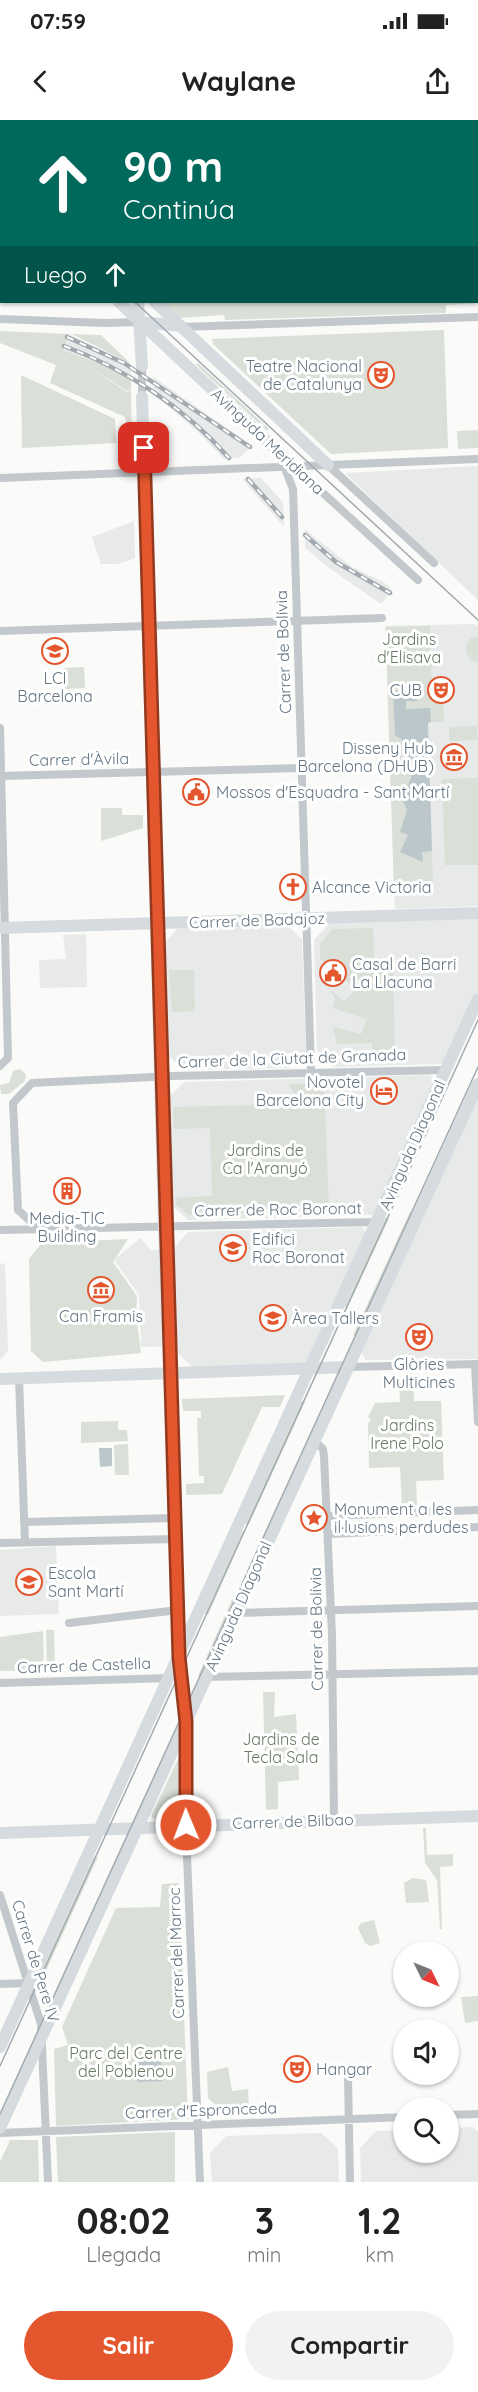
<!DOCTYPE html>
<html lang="es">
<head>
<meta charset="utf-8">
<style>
	:root { --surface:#fff; --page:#f2f2f2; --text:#222; --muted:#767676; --accent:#e4572e }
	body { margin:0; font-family:Quicksand,sans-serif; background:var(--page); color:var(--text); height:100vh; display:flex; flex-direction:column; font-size:22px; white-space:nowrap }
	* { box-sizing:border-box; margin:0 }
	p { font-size:20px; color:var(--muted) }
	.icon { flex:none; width:33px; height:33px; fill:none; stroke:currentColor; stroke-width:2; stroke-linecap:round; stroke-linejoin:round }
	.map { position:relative; height:2062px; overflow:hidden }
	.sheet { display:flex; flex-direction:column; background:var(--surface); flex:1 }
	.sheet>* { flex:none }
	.hud { position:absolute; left:0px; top:0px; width:478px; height:183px; box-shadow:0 2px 4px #0004; background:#00695c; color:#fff; overflow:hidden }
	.needle { width:39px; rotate:133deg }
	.controls { position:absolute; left:393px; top:1821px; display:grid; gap:12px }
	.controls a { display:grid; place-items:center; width:66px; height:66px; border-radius:50%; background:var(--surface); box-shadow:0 2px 4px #0004; font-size:30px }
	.pin { position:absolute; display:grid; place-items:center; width:51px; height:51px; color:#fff; margin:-26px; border-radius:12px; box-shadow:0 3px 9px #0006 }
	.me { position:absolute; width:66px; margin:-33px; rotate:359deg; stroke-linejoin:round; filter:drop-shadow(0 0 4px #0008) }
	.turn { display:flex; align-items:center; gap:21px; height:126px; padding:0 24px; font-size:27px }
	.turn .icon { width:78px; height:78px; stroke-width:2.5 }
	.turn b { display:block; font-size:42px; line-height:51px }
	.then { display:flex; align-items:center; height:57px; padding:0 24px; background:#0003; gap:12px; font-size:22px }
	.eta { display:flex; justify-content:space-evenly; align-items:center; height:102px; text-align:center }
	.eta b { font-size:36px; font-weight:700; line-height:42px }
	.button { display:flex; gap:12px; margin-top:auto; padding:12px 24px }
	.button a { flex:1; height:69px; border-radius:36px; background:var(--accent); color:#fff; font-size:24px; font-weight:700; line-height:69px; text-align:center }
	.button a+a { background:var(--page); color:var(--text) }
	.status { display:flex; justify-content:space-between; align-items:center; height:42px; padding:0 30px; background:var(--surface); direction:ltr }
	.status svg { height:16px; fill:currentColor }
	header { display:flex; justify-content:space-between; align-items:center; height:78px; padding:0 24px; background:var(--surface); font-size:27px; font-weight:700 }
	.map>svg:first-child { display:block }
	.built { fill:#e8e9e9 }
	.green { fill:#dadfd7 }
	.water { fill:#bbc7cb }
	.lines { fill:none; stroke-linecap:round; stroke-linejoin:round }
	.street { stroke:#c3c8cc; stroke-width:8 }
	.secondary { stroke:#d6dbdf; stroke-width:12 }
	.tram { stroke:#a2aab0; stroke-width:1.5 }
	.rail-casing { stroke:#a2aab0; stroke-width:4.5 }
	.rail { stroke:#fff; stroke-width:2; stroke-dasharray:7; stroke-linecap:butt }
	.route-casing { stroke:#94391e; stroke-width:15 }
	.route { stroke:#e4572e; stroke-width:10 }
	.labels { text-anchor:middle; stroke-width:6; stroke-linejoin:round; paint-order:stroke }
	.poi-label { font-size:16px; fill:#657683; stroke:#fff; text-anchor:start }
	.street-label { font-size:16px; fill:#657683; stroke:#fff }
	.park-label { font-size:16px; fill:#687a64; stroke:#fff }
</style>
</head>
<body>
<div class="status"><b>07:59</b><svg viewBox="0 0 49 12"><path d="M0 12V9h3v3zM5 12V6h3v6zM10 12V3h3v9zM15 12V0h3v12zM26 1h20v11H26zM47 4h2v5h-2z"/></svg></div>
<header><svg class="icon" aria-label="back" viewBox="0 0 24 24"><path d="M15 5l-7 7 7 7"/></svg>Waylane<svg class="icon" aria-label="share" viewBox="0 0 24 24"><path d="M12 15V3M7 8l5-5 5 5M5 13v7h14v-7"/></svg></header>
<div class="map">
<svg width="478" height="2062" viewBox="0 0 478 2062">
	<rect width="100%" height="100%" fill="#fafaf8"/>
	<path class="built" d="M69,214L131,245V260L108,246L64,230Z
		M153,257L201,290L253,326L240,337L224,339L199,313L154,274Z
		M478,346V480L345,353Z
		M261,358L283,382L284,407L242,359Z
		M134,401L135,438L118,444H101L92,417Z
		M305,409L352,447L385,463L393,471L381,484L329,448L305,428Z
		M474,504L478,506V786L395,789L385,506Z
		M478,798V870L443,944L333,947L317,930L314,820L330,803Z
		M287,805L302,819L306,931L290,948L184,950L167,935L163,825L179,807Z
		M86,814L87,867L40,868L39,840L66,839L63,815Z
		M430,955L436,962L373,1095L188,1100L172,1085L168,978L184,962Z
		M478,977V1239L365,1240L362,1233L364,1226Z
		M362,1107L366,1113L305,1244L193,1247L176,1232V1226L141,1227L139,1175L114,1140L140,1118L151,1130H172L188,1112Z
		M5,1143L8,1231L0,1240V1144Z
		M56,1426L59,1494L0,1496V1430Z
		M473,2007L478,2012V2062H361L360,2028L376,2011L403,2010L404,2032H448L449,2008Z
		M321,2013L338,2028L339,2062H212L210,2033L226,2016Z"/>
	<path class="green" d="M477,165L478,183L446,185V193L225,200L224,195L179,198L160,182H477Z
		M444,210L448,328L331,334L213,224L212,219Z
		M0,211L69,214L64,230L108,247L131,260V269L127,271L81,242L127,272L131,270L132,326L130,329L125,297L50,263L56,245L0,223Z
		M72,214L101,215L131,244Z
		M198,243L269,309L267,311L196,245Z
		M21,255L115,299L116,323L22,328Z
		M478,310V328L458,329L457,311Z
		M430,506L432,572L443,571L444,602H431L430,588L406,589V581L417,570L393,571L401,618L412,654L403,681L408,689L409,714L423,742L422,731H432L433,772L394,774L386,507Z
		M473,517H478V543L471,540C464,532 464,522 473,517Z
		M84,547L85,568L65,569L64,548Z
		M477,606V620L449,621V607Z
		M478,658V745H445L442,659Z
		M101,688H122V695H143V708L101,721Z
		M373,808L374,846H393L395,939L372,940V923L337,924L333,907L361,914L367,899L333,888L335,879L330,869L344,882L356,869L320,839V824L332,809Z
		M169,850H194L195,891L172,892Z
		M20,949L26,954L25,961L9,974H1L0,965L9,963L13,951Z
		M324,963L329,1091L188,1095L176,1084V1078L212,1076L210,1008L174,1009L173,987L302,984L288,964Z
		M410,1092L414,1093L357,1217L353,1215Z
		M384,1097L389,1099L347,1188L344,1187Z
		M128,1119L113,1142L137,1176L136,1195L141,1233L43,1242L31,1231L29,1139L42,1123Z
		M399,1257H413L414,1281H441L444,1360L416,1361L417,1385L402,1386L400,1347L369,1348L368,1304L371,1300L368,1297L375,1283L400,1282Z
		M285,1275L280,1287H262L222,1374L186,1375V1364L204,1363V1356H199L197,1298H201V1291H183L182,1279Z
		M301,1280L305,1282L249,1404H244Z
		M118,1301V1310H127L128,1321L81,1323V1302Z
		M128,1324L129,1355H115L114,1325Z
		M241,1411H245L208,1495L204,1493Z
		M235,1473L240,1475L201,1558L198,1556Z
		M46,1510H54L55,1549H47Z
		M43,1511L44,1550L0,1551V1517Z
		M263,1572H275L274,1597L296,1594L299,1660L278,1662V1689L266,1690Z
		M179,1637L181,1697L176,1701L157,1702L151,1696Z
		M423,1708H426L427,1735L453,1734V1746L440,1747L442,1809H440L437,1760L425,1743Z
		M94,1736L98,1737L45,1853L42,1848Z
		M413,1758L426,1760L429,1782L406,1783L404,1763Z
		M179,1763L188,1999L56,2006L54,1929L68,1925L62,1907L116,1788L160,1787L162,1764Z
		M374,1800L380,1823L370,1826L365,1823L358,1808L361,1803Z
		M478,1876V1901L465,1903L461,1877Z
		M228,1947L232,1971L248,1969L249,1993L225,1994L208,1978L207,1952Z
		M175,2012V2062H58L56,2017Z
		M10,2020H38L39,2062H0V2042Z"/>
	<path class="water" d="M417,570V581H406V589L430,588L431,602L428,603L432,731L422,732L423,742L400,732L408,715L400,712L407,690L403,681L412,654L402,620L395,615L393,571Z
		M99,1328H112V1346L100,1347Z
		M137,1937H161L162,1961L137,1962Z"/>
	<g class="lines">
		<path class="street" d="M131,0V2
			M281,0V2
			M420,0V2
			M434,0V2
			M477,48H478
			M0,56H2
			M477,149L478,151
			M0,199L104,203L140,202
			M181,207L478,197
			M142,246V277
			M280,336L293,369L311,953
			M328,345L434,443
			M299,351L418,460
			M0,358L478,339
			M0,511L382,498
			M0,608L8,938L0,946
			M0,656L302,648
			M38,1108L18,1090L13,983L32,963L172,956L445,950
			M0,1110L377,1102
			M475,1245L478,1302
			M348,1247L478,1244
			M19,1259L25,1422
			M315,1321L323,1329L324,1336L332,1515L334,1699
			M327,1396L478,1390
			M24,1402L175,1398
			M329,1414L478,1407
			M0,1423L176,1419
			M236,1493L478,1486
			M69,1503L178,1490
			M206,1557L478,1551
			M0,1563L170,1558
			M186,1607V1710L200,2062
			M0,1775L41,1904L48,2062
			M0,1864L29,1863
			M348,1958L350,2062
			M448,1995L478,1994
			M0,2013L404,1997"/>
		<path class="secondary" d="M0,36L2,38
			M0,69L2,71
			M119,182L299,351
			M138,182L142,246
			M155,182L328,345
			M141,202L181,206
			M142,277L164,1105L179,1537L186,1602
			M0,808L478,793
			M0,1259L348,1247
			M0,1713L478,1696
			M0,1927L478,879
			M0,2008L478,964"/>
		<path class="tram" d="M0,49L2,51
			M135,182L478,500
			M0,1946L478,900
			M0,1994L478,947"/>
		<defs>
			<path id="rail" d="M67,217L124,243L250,327
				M64,226C126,249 185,288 229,338
				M248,359L282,397
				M305,415L336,442L390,473"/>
		</defs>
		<use href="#rail" class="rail-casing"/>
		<use href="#rail" class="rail"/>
	</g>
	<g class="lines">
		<defs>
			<path id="route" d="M144,328L179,1537L186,1602V1705"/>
		</defs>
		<use href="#route" class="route-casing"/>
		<use href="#route" class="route"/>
	</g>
	<defs>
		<symbol id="theatre-ring" viewBox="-11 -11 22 22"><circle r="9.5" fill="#fff" stroke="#e4572e" stroke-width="1.5"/><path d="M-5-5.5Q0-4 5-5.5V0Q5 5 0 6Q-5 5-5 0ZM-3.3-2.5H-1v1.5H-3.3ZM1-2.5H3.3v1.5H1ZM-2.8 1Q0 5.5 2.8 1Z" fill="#e4572e"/></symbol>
		<symbol id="university-ring" viewBox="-11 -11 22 22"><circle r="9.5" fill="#fff" stroke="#e4572e" stroke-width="1.5"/><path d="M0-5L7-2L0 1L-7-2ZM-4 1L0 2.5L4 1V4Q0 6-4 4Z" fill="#e4572e"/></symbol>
		<symbol id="museum-ring" viewBox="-11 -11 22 22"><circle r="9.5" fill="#fff" stroke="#e4572e" stroke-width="1.5"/><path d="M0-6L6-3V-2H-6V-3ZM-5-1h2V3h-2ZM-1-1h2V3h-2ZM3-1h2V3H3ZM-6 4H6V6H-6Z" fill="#e4572e"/></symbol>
		<symbol id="civic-ring" viewBox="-11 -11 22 22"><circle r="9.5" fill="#fff" stroke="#e4572e" stroke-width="1.5"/><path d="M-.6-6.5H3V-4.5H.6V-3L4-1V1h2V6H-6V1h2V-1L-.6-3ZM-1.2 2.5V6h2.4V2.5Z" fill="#e4572e"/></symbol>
		<symbol id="church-ring" viewBox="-11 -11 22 22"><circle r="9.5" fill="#fff" stroke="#e4572e" stroke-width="1.5"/><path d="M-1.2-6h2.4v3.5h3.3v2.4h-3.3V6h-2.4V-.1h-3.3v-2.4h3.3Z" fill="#e4572e"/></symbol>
		<symbol id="hotel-ring" viewBox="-11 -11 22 22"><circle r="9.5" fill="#fff" stroke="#e4572e" stroke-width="1.5"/><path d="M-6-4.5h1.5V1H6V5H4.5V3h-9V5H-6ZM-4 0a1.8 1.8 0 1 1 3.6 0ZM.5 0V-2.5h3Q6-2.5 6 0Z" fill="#e4572e"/></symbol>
		<symbol id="building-ring" viewBox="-11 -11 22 22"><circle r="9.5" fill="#fff" stroke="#e4572e" stroke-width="1.5"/><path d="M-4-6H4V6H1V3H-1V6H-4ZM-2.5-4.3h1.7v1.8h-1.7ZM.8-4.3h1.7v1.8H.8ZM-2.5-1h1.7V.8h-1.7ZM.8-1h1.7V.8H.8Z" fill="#e4572e"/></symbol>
		<symbol id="sight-ring" viewBox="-11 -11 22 22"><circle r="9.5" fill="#fff" stroke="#e4572e" stroke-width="1.5"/><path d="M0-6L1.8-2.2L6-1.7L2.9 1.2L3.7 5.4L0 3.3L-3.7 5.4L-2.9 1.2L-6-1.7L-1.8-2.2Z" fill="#e4572e"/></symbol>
		<symbol id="school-ring" viewBox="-11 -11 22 22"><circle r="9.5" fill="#fff" stroke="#e4572e" stroke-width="1.5"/><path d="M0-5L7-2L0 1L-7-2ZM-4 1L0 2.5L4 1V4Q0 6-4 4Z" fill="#e4572e"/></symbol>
	</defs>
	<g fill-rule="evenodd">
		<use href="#theatre-ring" x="366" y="240" width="30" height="30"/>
		<use href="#university-ring" x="40" y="516" width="30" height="30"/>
		<use href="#theatre-ring" x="426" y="555" width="30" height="30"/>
		<use href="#museum-ring" x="439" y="622" width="30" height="30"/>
		<use href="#civic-ring" x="181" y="657" width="30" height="30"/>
		<use href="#church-ring" x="278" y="752" width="30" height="30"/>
		<use href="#civic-ring" x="318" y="838" width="30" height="30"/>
		<use href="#hotel-ring" x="369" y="956" width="30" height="30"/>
		<use href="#building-ring" x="52" y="1056" width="30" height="30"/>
		<use href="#university-ring" x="218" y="1113" width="30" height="30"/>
		<use href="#museum-ring" x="86" y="1155" width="30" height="30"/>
		<use href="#university-ring" x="258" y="1183" width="30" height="30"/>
		<use href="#theatre-ring" x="404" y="1202" width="30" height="30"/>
		<use href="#sight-ring" x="299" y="1383" width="30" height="30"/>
		<use href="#school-ring" x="14" y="1447" width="30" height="30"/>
		<use href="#theatre-ring" x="282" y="1934" width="30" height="30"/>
	</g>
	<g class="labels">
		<g class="poi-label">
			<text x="362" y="252" text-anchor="end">Teatre Nacional<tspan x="362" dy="18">de Catalunya</tspan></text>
			<text x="55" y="564" text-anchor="middle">LCI<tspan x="55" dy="18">Barcelona</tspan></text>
			<text x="422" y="576" text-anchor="end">CUB</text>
			<text x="434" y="634" text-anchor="end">Disseny Hub<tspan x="434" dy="18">Barcelona (DHUB)</tspan></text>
			<text x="216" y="678">Mossos d'Esquadra - Sant Martí</text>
			<text x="312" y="773">Alcance Victoria</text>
			<text x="352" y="850">Casal de Barri<tspan x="352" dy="18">La Llacuna</tspan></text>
			<text x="364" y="968" text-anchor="end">Novotel<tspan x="364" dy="18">Barcelona City</tspan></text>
			<text x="67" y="1104" text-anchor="middle">Media-TIC<tspan x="67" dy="18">Building</tspan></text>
			<text x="252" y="1125">Edifici<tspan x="252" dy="18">Roc Boronat</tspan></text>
			<text x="101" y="1202" text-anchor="middle">Can Framis</text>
			<text x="292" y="1204">Àrea Tallers</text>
			<text x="419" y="1250" text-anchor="middle">Glòries<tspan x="419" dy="18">Multicines</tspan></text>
			<text x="334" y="1395">Monument a les<tspan x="334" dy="18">il·lusions perdudes</tspan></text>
			<text x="48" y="1459">Escola<tspan x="48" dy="18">Sant Martí</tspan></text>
			<text x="316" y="1955">Hangar</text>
		</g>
		<g class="street-label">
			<text transform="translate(268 321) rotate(43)" y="6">Avinguda Meridiana</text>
			<text transform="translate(283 532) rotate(-92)" y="6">Carrer de Bolívia</text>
			<text transform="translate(79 639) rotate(-1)" y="6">Carrer d'Àvila</text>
			<text transform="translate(257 800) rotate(-2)" y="6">Carrer de Badajoz</text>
			<text transform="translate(292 938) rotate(-2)" y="6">Carrer de la Ciutat de Granada</text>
			<text transform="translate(412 1025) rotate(-66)" y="6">Avinguda Diagonal</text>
			<text transform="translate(278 1089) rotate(-1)" y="6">Carrer de Roc Boronat</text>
			<text transform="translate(238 1486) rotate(-66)" y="6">Avinguda Diagonal</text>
			<text transform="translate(316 1509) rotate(-91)" y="6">Carrer de Bolívia</text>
			<text transform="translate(84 1545) rotate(-2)" y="6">Carrer de Castella</text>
			<text transform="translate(293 1701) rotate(-2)" y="6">Carrer de Bilbao</text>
			<text transform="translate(176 1833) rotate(-92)" y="6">Carrer del Marroc</text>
			<text transform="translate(36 1841) rotate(73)" y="6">Carrer de Pere IV</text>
			<text transform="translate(201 1990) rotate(-2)" y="6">Carrer d'Espronceda</text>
		</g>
		<g class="park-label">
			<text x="409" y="525">Jardins<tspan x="409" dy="18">d'Elisava</tspan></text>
			<text x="265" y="1036">Jardins de<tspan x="265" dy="18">Ca l'Aranyó</tspan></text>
			<text x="407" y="1311">Jardins<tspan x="407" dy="18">Irene Polo</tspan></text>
			<text x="281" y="1625">Jardins de<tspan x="281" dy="18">Tecla Sala</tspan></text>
			<text x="126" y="1939">Parc del Centre<tspan x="126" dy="18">del Poblenou</tspan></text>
		</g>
	</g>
</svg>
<div class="controls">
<a><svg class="needle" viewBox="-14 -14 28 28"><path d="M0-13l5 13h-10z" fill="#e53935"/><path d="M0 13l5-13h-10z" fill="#767676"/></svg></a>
<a><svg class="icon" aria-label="sound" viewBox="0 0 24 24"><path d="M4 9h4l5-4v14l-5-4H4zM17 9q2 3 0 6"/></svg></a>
<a><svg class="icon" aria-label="search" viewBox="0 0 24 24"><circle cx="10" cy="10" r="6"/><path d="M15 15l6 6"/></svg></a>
</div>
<div class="pin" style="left:144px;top:328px;background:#d93025"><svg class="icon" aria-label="arrive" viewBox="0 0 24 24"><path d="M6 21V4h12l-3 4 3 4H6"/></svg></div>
<svg class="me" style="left:186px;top:1705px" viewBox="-20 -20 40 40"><circle r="17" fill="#e4572e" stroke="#fff" stroke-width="3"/><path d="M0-11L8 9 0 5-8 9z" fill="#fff"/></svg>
<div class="hud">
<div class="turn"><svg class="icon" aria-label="ahead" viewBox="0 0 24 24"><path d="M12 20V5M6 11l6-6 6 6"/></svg><div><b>90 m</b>Continúa</div></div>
<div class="then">Luego<svg class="icon" aria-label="ahead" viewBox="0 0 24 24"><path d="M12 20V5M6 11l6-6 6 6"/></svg></div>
</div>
</div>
<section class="sheet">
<div class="eta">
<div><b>08:02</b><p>Llegada</p></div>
<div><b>3</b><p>min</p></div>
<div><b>1.2</b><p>km</p></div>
</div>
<div class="button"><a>Salir</a><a>Compartir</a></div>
</section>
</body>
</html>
